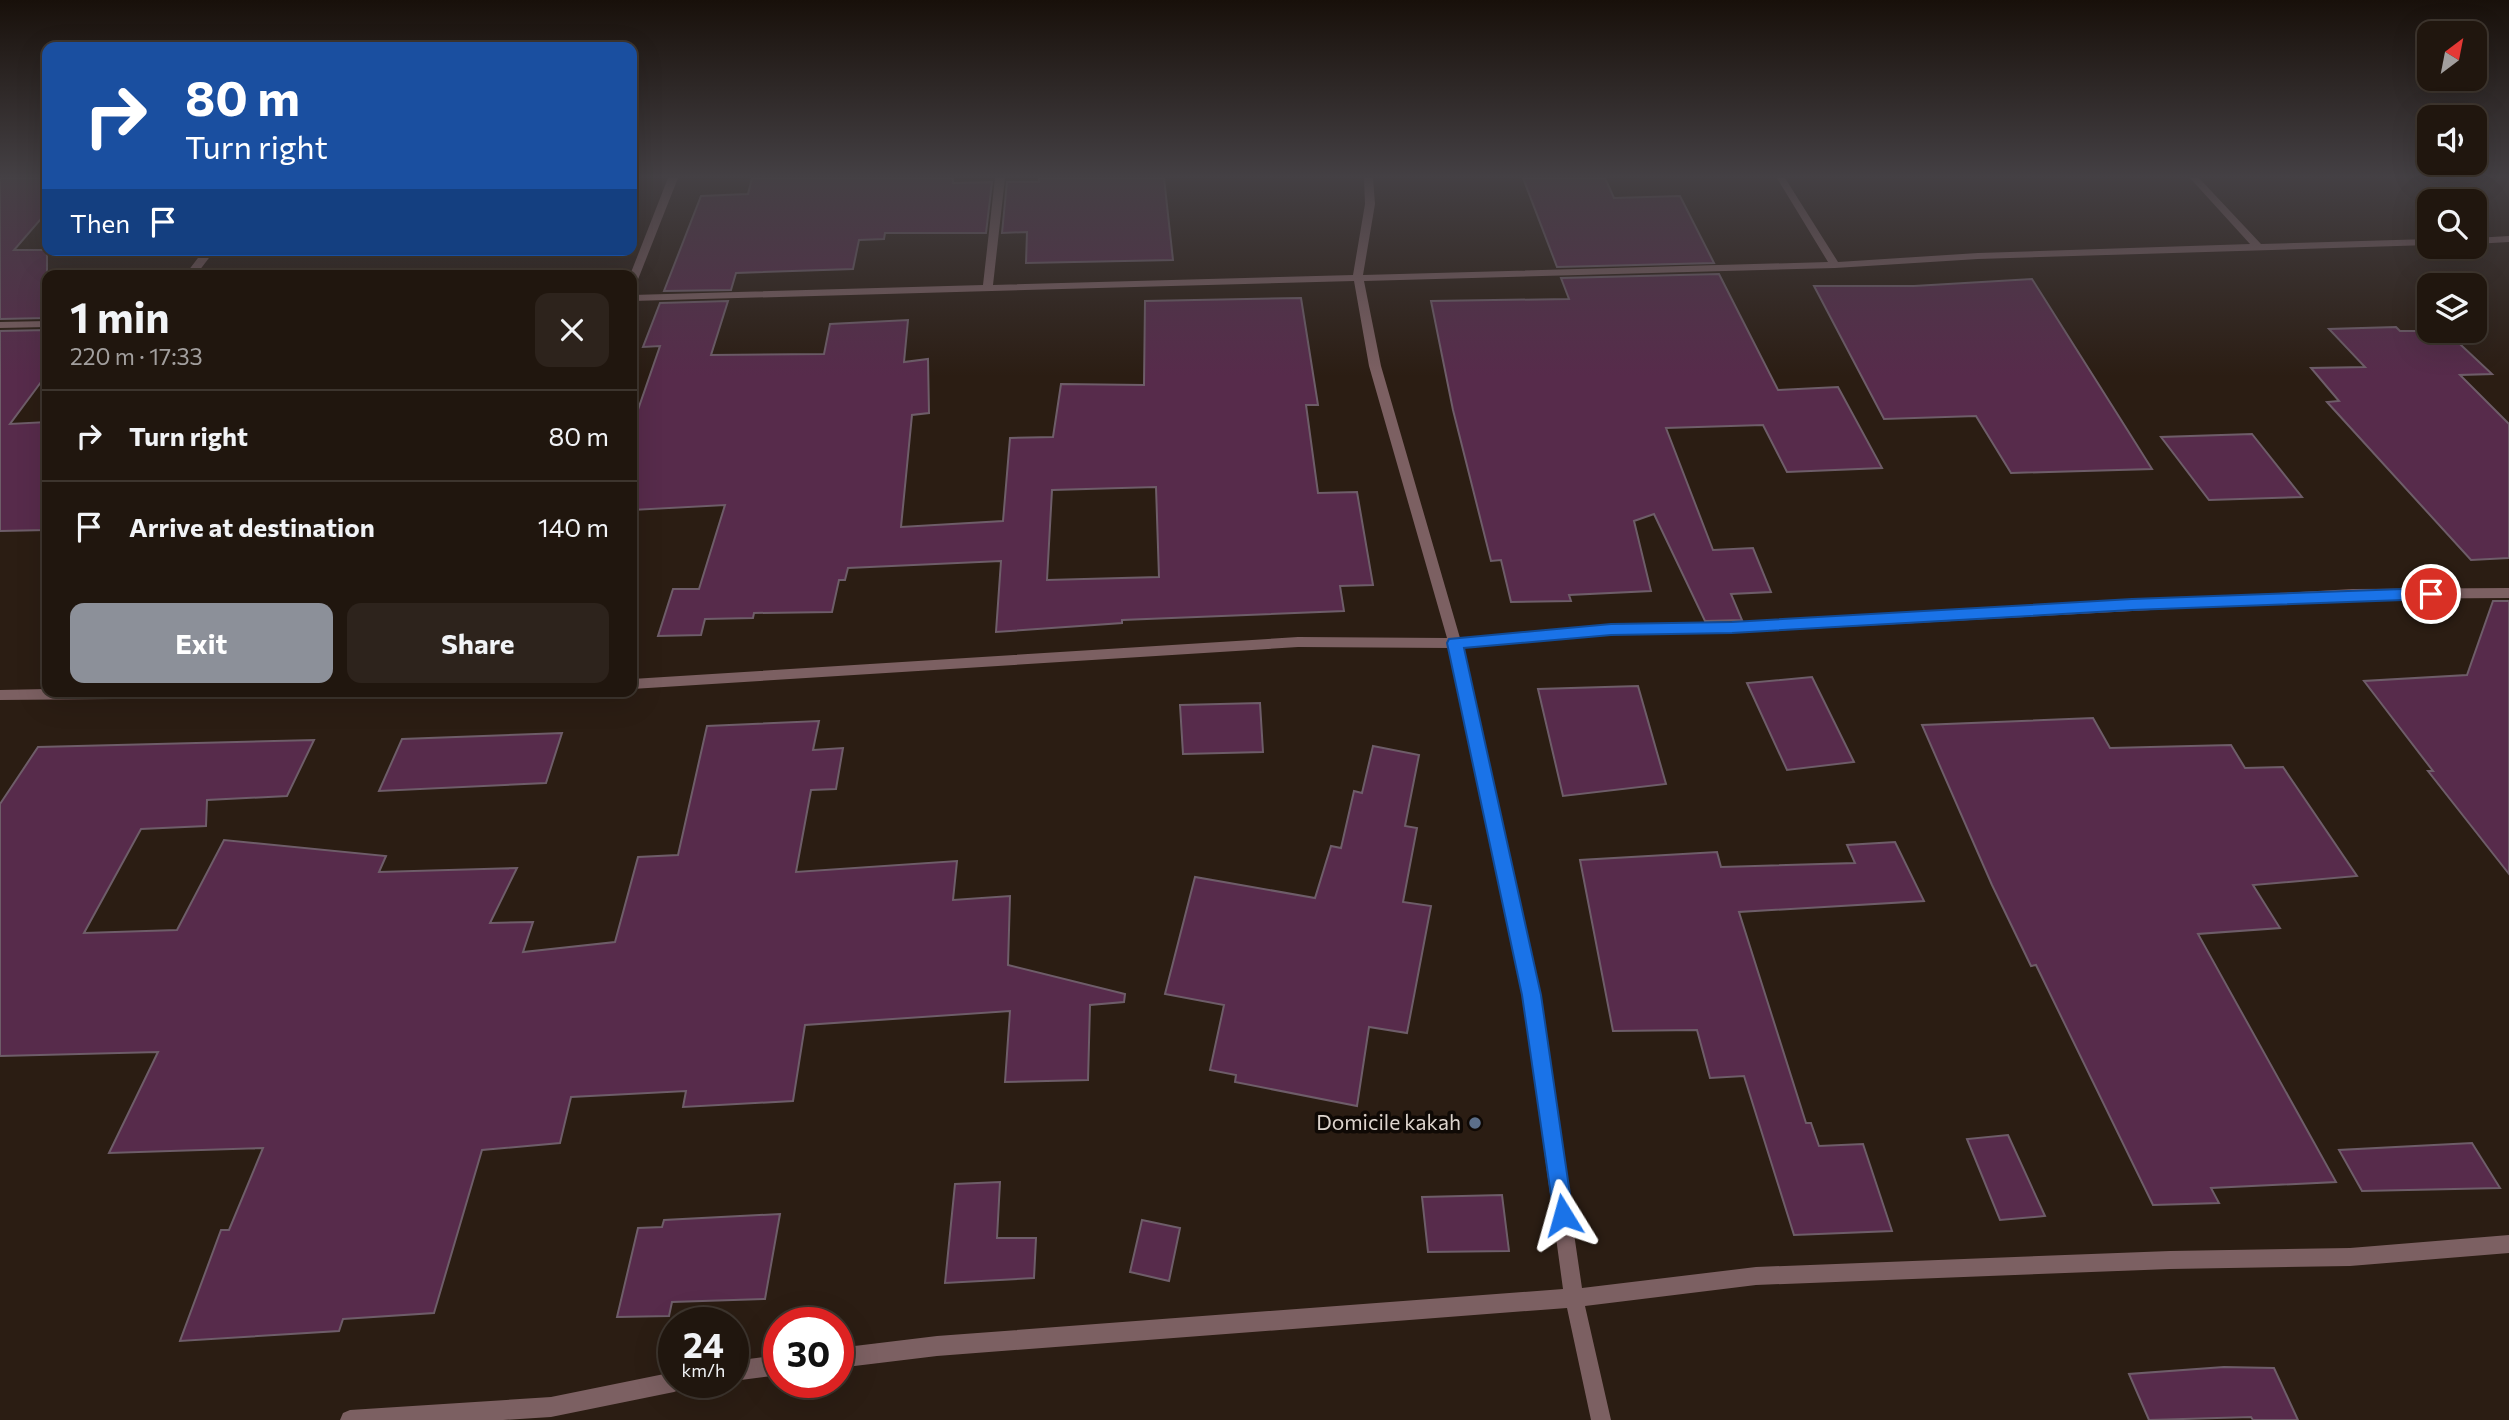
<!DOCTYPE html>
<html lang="en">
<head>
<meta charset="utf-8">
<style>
	:root { --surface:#20160e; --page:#2d231c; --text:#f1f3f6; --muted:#a29f9e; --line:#3d352e; --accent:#8c9099 }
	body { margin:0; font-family:Commissioner,sans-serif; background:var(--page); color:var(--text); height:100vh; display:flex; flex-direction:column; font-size:26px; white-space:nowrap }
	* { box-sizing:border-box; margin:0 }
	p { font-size:23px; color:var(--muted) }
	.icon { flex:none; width:38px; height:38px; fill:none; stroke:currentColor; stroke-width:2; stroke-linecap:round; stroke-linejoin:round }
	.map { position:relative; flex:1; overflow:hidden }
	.sheet { position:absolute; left:42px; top:270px; width:595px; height:427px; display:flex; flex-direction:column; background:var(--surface); border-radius:14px; box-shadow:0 7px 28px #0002,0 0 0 2px var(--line) }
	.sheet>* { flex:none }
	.guide { position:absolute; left:42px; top:42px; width:595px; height:214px; border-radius:14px; box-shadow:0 7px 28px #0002,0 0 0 2px var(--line); background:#1a4fa0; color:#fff; overflow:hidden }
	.needle { width:46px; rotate:32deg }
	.buttons { position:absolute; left:2417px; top:21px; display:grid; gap:14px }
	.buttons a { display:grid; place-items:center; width:70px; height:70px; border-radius:14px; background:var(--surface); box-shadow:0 7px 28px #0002,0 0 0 2px var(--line); font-size:35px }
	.speed { position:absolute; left:658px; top:1307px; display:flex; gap:14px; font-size:35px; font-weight:700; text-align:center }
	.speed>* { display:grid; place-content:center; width:91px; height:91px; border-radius:50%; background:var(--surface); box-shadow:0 7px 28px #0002,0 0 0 2px var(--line); line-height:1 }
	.speed small { font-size:18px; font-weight:400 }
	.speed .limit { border:10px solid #d22; background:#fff; color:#111 }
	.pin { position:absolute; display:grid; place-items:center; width:60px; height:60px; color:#fff; margin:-30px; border:4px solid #fff; border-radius:50%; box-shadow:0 2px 7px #0007 }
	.me { position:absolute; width:77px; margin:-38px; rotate:352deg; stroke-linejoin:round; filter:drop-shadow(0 0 5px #0008) }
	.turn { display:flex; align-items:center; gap:24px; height:147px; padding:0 28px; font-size:32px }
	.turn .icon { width:91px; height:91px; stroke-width:2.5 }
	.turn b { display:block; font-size:49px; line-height:60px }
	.then { display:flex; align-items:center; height:66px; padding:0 28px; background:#0003; gap:14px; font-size:26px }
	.round { display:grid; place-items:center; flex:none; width:74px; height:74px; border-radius:14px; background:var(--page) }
	.head { display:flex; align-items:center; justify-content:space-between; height:119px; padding:0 28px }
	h1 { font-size:42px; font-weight:700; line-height:52px }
	.cta { display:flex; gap:14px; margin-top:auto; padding:14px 28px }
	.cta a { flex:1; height:80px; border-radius:14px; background:var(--accent); color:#fff; font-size:28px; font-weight:700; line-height:80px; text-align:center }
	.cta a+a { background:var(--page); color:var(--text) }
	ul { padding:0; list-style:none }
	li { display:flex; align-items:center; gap:21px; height:91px; padding:0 28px; border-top:2px solid var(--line) }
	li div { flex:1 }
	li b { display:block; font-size:26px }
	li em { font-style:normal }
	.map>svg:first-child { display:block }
	.building { fill:#572b4b; stroke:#6e5d69; stroke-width:2; fill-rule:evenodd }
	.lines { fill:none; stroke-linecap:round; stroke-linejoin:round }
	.minor { fill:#7c6062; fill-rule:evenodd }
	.route { fill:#1a73e8; stroke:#114b97; stroke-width:2 }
	.service-dot { fill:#5c6f8a; stroke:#0f0905; stroke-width:2.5 }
	.labels { text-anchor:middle; stroke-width:7; stroke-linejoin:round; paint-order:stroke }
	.near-poi-label { font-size:21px; fill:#ded5ce; stroke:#0f0905; text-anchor:end }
</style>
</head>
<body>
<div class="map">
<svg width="2509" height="1420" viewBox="0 0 2509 1420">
	<rect width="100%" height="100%" fill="#2b1d13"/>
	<path class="building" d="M0,178H47V212L14,250H47V318L0,319Z
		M752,178H953V183L992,182L986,233H885L884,239L859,240L853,269L736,273L731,290L664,291L701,196L748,194Z
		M1039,178H1164L1173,260L1026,263L1027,232L1002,233L1007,182H1039Z
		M1523,178H1605L1614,198L1680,196L1714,263L1557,267Z
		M1719,274L1778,390L1838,387L1882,468L1787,472L1763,425L1666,428L1713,550L1753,548L1771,592L1731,594L1742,620L1705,621L1654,514L1634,521L1651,591L1569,595L1571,601L1511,602L1501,560L1491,561L1453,410L1431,301L1569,299L1561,278Z
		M2032,279L2123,423L2152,469L2011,473L1976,416L1884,419L1814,286H1914Z
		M1301,298L1318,405H1306L1318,493L1357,492L1373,585L1340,586L1344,611L1122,620V623L996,632L1001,561L848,568L845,580H839L832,612L754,613L753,618L705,619L701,635L658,636L673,589H699L725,505L632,510V427L660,346L643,347L660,303L728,301L711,355L824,354L830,324L908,320L904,362L928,359L929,413L912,415L901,527L1003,521L1010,438L1053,437L1061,384L1144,385L1145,301ZM1156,487L1159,577L1047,580L1052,490Z
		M2396,327L2400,331H2446L2492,374L2460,375L2509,424V558L2471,560L2327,402L2339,401L2311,368L2365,367L2329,329Z
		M47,330V374L10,424L47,422V530L0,531V331Z
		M2252,434L2302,497L2209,500L2161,437Z
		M2493,601H2509V874L2428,771H2433L2364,681L2467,675Z
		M1812,677L1854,762L1787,770L1747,683Z
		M1638,686L1666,784L1563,796L1538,689Z
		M1260,703L1263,752L1183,754L1180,705Z
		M2093,718L2110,748L2231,745L2245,768L2283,767L2357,876L2253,885L2280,928L2198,934L2336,1182L2211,1188L2219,1203L2153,1205L2036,965L2031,966L1992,885L1922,725Z
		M819,721L813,750L843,748L836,789L811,790L796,872L957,861L953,900L1010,896L1008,965L1125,994L1124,1002L1090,1005L1088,1080L1005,1082L1010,1011L805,1025L793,1101L683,1107L686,1091L571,1097L560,1143L482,1150L434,1313L343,1319L339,1331L180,1341L221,1230H229L263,1148L109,1153L158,1052L0,1056V804L38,747L314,740L287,796L207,800L206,826L141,829L84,933L177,930L224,840L386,856L379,872L517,868L490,923L533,922L523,952L615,942L638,857L678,855L707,726Z
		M562,733L546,783L379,791L402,739Z
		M1373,746L1419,755L1405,826L1417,828L1403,902L1431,906L1407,1033L1369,1027L1357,1106L1235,1082L1236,1075L1210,1070L1224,1005L1165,994L1195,877L1315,898L1331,846L1341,848L1354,791L1362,793Z
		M1895,842L1924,901L1739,912L1806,1123H1811L1819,1146L1863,1144L1892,1231L1794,1235L1744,1076L1710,1078L1697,1030L1613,1031L1580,860L1717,852L1721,867L1855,863L1847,845Z
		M2008,1135L2045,1216L2000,1220L1967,1139Z
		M2472,1143L2500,1188L2362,1191L2339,1150Z
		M1000,1182L997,1238H1036L1034,1278L945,1283L955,1184Z
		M1502,1195L1509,1251L1428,1252L1422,1197Z
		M780,1214L765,1299L672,1302L669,1316L617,1317L638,1228L662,1227L664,1220Z
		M1142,1220L1180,1228L1169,1281L1130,1272Z
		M2224,1367L2274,1368L2298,1420H2253L2251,1417L2149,1420L2129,1374Z"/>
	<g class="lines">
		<path class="minor" d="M668,178H678L637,282L632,285V275H630Z
			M995,178H1005L993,285L1353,275L1365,204L1364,178H1373L1375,204L1363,275L1828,262L1777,178H1785L1838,262L1978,253L2250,244L2190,178H2199L2261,244L2429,239V245L1978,259L1835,268L1364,281L1381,366L1460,638L1610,624L1732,623L2353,589L2509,588V598L2353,599L1732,633L1610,634L1463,647L1539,995L1582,1288L1756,1267L2170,1251L2350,1248L2509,1235V1253L2350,1266L2170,1269L1756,1285L1585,1306L1611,1420H1591L1567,1308L937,1356L838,1368V1348L937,1336L1563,1289L1523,995L1449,648L1298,647L632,689V679L1298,637L1447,638L1369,366L1354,281L632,301V295L983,285Z
			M2509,236V242L2474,244V238Z
			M204,250H215L196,275H185Z
			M47,321V327L0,328V322Z
			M47,689V691H448L441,696L0,700V690Z
			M779,1355V1375L733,1381V1361Z
			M674,1372V1382H684L681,1389L674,1392L551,1417L503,1420H340L343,1413L350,1410L551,1397Z"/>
	</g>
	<linearGradient id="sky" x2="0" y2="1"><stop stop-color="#18100a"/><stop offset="0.47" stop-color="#444044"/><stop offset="1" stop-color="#444044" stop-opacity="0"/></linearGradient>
	<rect width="2509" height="376" fill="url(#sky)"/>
	<path class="route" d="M2431,588L2439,594L2431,599L2132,610L1732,633L1611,635L1464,648L1541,995L1573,1215L1570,1223L1563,1226L1555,1223L1522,995L1447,643L1449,639L1611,624L1732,622L2132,599Z"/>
	<circle class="service-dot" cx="1475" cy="1123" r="7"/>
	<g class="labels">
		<g class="near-poi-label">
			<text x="1461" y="1130">Domicile kakah</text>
		</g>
	</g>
</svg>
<div class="buttons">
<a><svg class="needle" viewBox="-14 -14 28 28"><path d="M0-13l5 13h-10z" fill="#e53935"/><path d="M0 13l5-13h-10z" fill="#a29f9e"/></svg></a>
<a><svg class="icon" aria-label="sound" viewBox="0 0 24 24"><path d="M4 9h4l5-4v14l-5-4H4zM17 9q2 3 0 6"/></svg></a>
<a><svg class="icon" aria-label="search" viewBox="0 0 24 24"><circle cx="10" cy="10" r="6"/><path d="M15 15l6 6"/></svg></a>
<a><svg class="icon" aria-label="layers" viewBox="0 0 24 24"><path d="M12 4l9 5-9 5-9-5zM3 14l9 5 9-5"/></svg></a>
</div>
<div class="speed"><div>24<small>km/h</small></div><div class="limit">30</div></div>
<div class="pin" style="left:2431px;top:594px;background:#d93025"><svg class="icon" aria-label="arrive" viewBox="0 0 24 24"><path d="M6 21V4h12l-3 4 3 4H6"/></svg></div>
<svg class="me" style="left:1563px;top:1215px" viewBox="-20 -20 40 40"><path d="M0-17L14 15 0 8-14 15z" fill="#1a73e8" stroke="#fff" stroke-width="4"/></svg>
<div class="guide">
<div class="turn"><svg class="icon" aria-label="right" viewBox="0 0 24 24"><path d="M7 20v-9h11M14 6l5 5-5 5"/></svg><div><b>80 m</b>Turn right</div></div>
<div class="then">Then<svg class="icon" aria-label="arrive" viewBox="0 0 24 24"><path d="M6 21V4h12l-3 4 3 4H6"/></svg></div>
</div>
<section class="sheet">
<div class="head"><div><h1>1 min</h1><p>220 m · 17:33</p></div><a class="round"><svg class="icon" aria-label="close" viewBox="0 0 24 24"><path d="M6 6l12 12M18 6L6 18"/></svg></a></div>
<ul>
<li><svg class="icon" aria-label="right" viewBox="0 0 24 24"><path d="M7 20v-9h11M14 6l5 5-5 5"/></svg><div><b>Turn right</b></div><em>80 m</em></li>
<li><svg class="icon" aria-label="arrive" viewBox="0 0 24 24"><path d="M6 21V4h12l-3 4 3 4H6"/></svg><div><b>Arrive at destination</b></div><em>140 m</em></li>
</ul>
<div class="cta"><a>Exit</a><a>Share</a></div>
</section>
</div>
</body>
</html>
